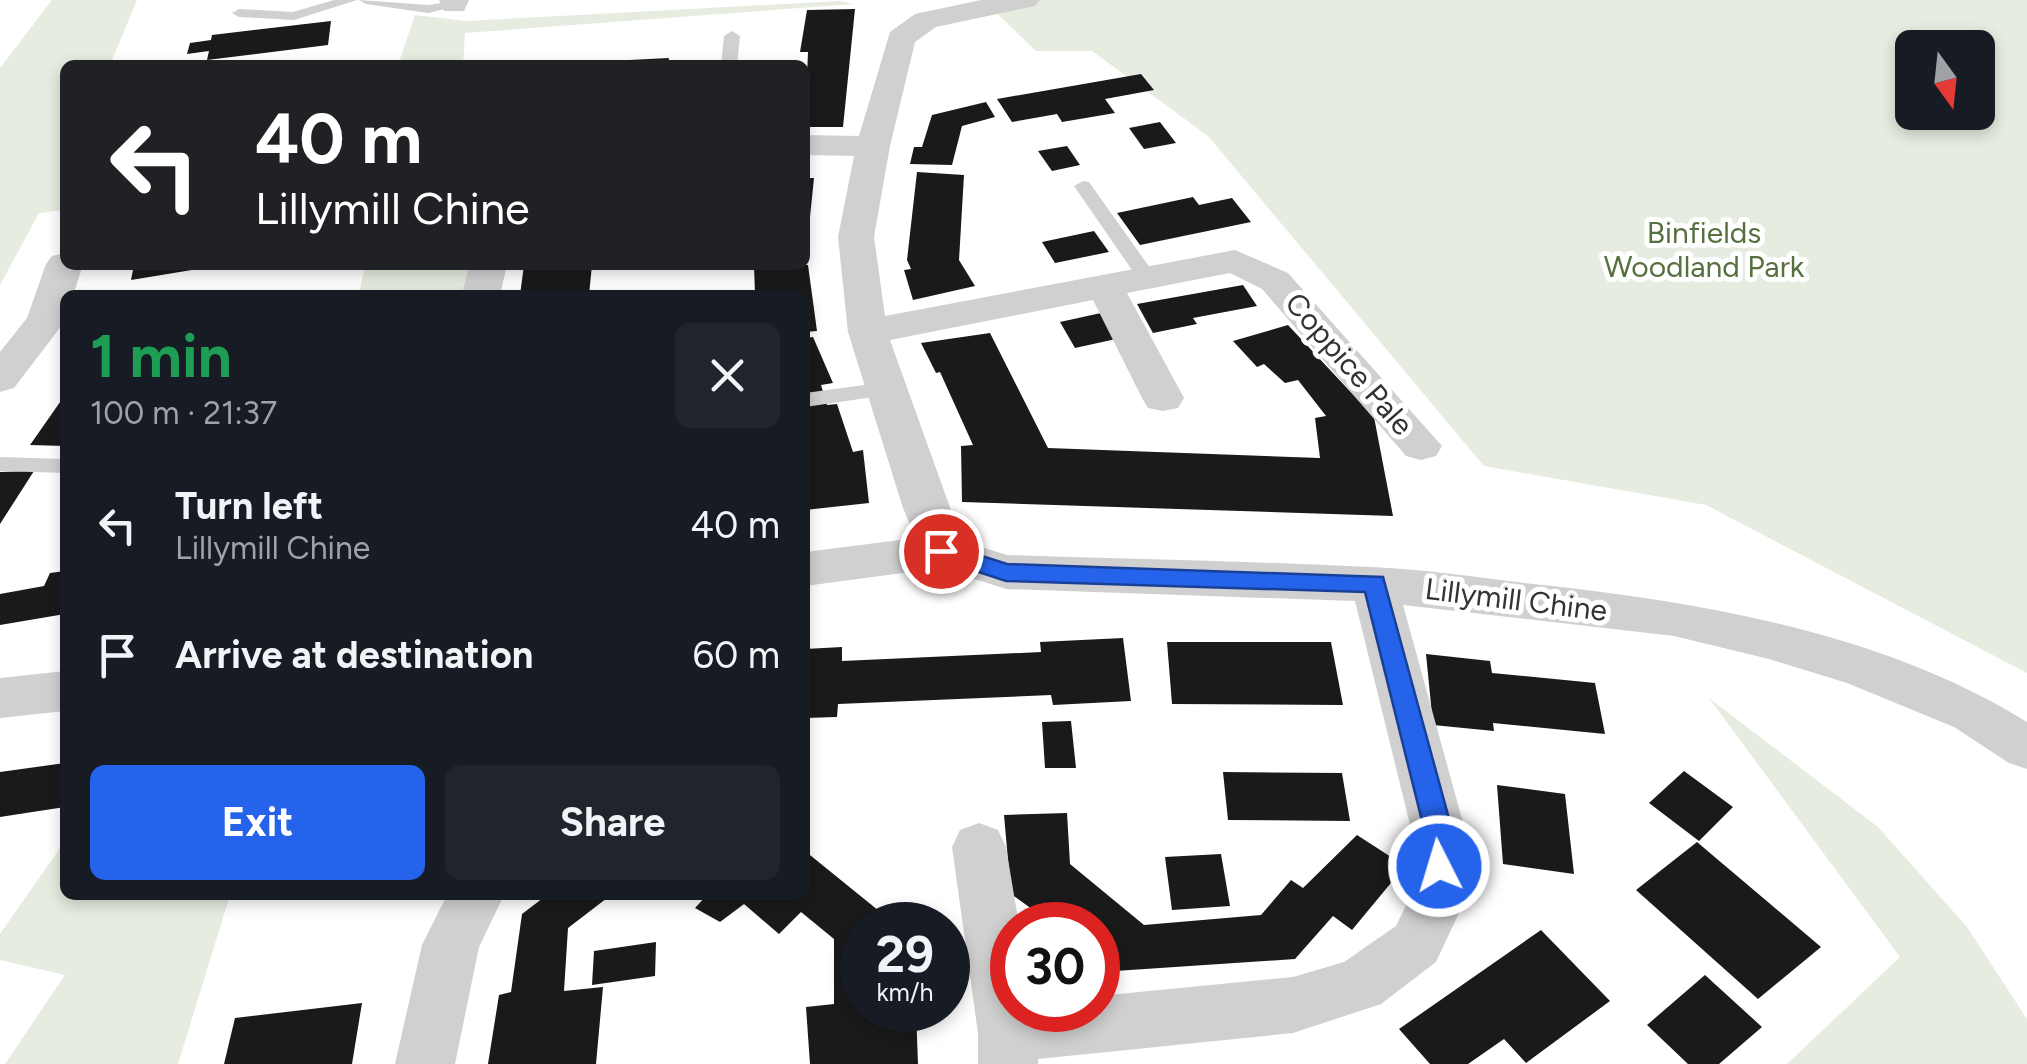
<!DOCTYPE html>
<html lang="en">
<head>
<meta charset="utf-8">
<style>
	:root { --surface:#171b24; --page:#20242c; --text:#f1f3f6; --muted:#9ea1a6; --accent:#2563eb }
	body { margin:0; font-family:Figtree,sans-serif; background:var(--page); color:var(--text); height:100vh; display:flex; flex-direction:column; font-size:38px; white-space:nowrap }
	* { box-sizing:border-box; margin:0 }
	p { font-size:32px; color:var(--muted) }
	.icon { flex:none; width:55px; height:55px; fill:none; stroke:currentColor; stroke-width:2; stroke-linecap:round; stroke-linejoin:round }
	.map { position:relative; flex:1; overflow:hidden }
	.side { position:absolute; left:60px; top:290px; width:750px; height:610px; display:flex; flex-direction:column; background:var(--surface); border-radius:15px; box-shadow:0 5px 15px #0003 }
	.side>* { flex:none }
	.banner { position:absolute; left:60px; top:60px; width:750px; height:210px; border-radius:15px; box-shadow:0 5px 15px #0003; background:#202124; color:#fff; overflow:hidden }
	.needle { width:65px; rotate:165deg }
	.tools { position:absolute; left:1895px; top:30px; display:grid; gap:20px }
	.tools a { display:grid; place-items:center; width:100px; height:100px; border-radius:15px; background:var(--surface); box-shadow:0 5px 15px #0003; font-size:50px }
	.speed { position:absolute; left:840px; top:902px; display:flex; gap:20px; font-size:50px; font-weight:700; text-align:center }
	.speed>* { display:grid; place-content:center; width:130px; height:130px; border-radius:50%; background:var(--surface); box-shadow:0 5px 15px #0003; line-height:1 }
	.speed small { font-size:25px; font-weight:400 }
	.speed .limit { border:15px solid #d22; background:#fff; color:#111 }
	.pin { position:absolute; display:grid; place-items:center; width:85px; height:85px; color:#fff; margin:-42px; border:5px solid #fff; border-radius:50%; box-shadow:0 2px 10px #0007 }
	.me { position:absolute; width:110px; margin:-55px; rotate:355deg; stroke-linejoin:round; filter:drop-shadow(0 0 8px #0008) }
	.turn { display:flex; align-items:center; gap:35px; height:210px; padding:0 30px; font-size:45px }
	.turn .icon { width:130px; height:130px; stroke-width:2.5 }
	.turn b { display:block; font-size:70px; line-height:85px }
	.round { display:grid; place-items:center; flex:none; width:105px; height:105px; border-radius:15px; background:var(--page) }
	.overview { display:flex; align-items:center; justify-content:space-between; height:170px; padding:0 30px }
	h1 { font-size:60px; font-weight:700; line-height:75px; color:#1e9e55 }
	.action { display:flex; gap:20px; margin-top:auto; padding:20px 30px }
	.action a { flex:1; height:115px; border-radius:15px; background:var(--accent); color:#fff; font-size:40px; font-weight:700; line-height:115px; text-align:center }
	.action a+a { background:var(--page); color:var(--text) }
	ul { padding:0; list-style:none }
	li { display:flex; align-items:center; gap:30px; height:130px; padding:0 30px }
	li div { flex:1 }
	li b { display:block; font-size:38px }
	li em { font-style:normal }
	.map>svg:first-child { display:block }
	.green { fill:#e6ecdf; fill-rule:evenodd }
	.building { fill:#1a1a1a }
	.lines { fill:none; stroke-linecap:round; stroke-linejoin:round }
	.service { fill:#d0d0d0; fill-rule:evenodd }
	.minor { fill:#d0d0d0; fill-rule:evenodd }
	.route { fill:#2563eb; stroke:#184099; stroke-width:2.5 }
	.labels { text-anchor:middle; stroke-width:10; stroke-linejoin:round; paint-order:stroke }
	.park-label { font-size:30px; fill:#56703f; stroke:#fff }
	.street-label { font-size:30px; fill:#333; stroke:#fff }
</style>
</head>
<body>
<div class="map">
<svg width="2027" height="1064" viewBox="0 0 2027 1064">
	<rect width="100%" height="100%" fill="#fff"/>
	<path class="green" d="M52,0H137L110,65H65V210L39,213L0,285V68Z
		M983,0H2027V673L1706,505L1484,466L1208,136L1092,51H1036ZM1912,48H1978V112H1912Z
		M840,1L854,4L465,33L463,65H398L415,15L466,21Z
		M365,265H474L471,295H359Z
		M1709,698L1878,827L1967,927L2027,1019V1064H1787L1900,957Z
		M65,841V895H230L178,1064H5L65,975L0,960V934Z"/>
	<path class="building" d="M855,9L843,127H805L808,52H800L807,10Z
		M331,21L328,45L207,60L209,51L187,54L190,43L211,40L212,35Z
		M669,58L668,65H590V62Z
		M1141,74L1154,90L1105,99L1115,113L1062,122L1057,114L1012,122L997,99Z
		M986,102L995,117L962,126L952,165L910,164L914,147H922L932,115Z
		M1160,122L1176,143L1144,149L1129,128Z
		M1067,146L1080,165L1052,171L1038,151Z
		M917,172L964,175L959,260L975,286L913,300L904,270L911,269L907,260Z
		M805,178H814L808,236L805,235Z
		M1193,197L1199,205L1232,198L1251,222L1140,245L1117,213Z
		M1094,231L1109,252L1055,263L1042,242Z
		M134,265H210V267L131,280Z
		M524,265H592L589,295H520Z
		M754,265H808L817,331L805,332V295H755Z
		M1243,285L1257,306L1193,318L1197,324L1153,333L1137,304Z
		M1101,313L1116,339L1075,348L1060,322Z
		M1288,325L1374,417L1393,516L962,502L961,446L973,445L940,372L936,373L921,343L990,333L1048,448L1320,458L1315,418L1326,416L1298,380L1285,383L1264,364L1257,367L1233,341Z
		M813,337L833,383L821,385L827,405L837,404L853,452L863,450L869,503L805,510V338Z
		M65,395V446L30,445Z
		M34,471L0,524V472Z
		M65,571V614L0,625V594L44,586L50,573Z
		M1123,638L1131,701L1053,705L1051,695L838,704L837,717L805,718V649L842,647V661L1041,652L1040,642Z
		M1167,642H1331L1343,705L1172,704Z
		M1426,654L1490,661L1492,673L1595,683L1605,734L1493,723L1494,731L1433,725Z
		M1071,721L1076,768H1045L1042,722Z
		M65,763V807L0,817V772Z
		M1684,771L1733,807L1699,841L1649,803Z
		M1223,772L1342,773L1350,821L1228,820Z
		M1497,785L1565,794L1574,874L1503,864Z
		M1067,813L1070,864L1144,925L1261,915L1291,880L1303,888L1357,835L1405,866L1352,930L1333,916L1295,959L1115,971L1098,957V925H1054L1011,894L1004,815Z
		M1697,842L1821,947L1758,999L1636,890Z
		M805,851L884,915V925H862V1010H916L918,1064H810L806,1007L834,1004V939L801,912L779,934L744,904L720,922L695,908L707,895H805Z
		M1221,854L1230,906L1172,910L1165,857Z
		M547,895H611L568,928L564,991L603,987L596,1064H488L499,995L511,992L522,914Z
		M1541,930L1610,1001L1526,1063L1504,1039L1468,1064H1430L1399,1029Z
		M656,942L655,976L592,985L594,951Z
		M1705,975L1762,1027L1719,1064H1688L1647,1025Z
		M362,1003L352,1064H224L235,1018Z"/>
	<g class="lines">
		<path class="service" d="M334,0H357L294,20L239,17L232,13L239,9L293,12Z
			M359,0L428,5L454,1L461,5L428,13L366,4Z
			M732,31L740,36L737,65H721L724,36Z
			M1083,181L1089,182L1155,275V283H1141L1074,186Z
			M887,382L894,384L897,389L894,394L805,407V393Z
			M0,457L65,459V473L0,471Z"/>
		<path class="minor" d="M439,0H469L464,11H444Z
			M981,0H1040L1035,6L936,27L915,42L890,146L874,237L885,316L1235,250L1288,273L1442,446L1436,456L1421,460L1406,456L1262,289L1230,273L1127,293L1184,398L1178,408L1163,411L1148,408L1142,398L1093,300L890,340L962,541L1007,555C1128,559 1249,561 1370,567C1427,569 1486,579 1543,585C1706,603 1886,634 2027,722V769L2009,763L1954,727L1847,683L1769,659L1674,636L1403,605L1467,837V896L1436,962L1381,1004L1293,1033L1038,1059V1064H978V1033L952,847L960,830L979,823L998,830L1006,847L1019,925H1012V1010H1098V996L1293,977L1344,962L1396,926L1411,895L1413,837L1355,601L1006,589L940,568L805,586V552L916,538L903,508L848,332L838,237L854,156L805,155V135L859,136L890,32L915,14Z
			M65,253V265H83L73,295H65V319L59,329L14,388L0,392V352L27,318L46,264L52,256Z
			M469,265H507L500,295H462Z
			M65,671V711L0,718V678Z
			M447,895H504L479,947L455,1064H395L422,945Z"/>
	</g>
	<path class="route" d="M941,543L1007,564L1383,577L1454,837L1449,875L1439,878L1429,875L1425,866L1426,837L1365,592L1006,581L933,557L930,551L933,545Z"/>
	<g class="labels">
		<g class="park-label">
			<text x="1704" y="243">Binfields<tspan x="1704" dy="34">Woodland Park</tspan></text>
		</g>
		<g class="street-label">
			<text transform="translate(1349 364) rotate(49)" y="10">Coppice Pale</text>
			<text transform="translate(1516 600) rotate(7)" y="10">Lillymill Chine</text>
		</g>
	</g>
</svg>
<div class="tools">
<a><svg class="needle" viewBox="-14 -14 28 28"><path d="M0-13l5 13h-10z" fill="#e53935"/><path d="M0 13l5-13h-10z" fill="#9ea1a6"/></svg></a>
</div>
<div class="speed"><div>29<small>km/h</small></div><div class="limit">30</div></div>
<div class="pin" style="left:941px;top:551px;background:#d93025"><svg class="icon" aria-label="arrive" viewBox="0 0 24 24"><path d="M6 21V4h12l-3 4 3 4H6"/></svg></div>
<svg class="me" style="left:1439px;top:866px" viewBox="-20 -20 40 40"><circle r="17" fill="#2563eb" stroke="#fff" stroke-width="3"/><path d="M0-11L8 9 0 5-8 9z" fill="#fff"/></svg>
<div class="banner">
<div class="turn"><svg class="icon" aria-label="left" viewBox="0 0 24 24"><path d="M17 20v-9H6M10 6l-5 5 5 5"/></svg><div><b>40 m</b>Lillymill Chine</div></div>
</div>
<section class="side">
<div class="overview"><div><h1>1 min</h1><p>100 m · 21:37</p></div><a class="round"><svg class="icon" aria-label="close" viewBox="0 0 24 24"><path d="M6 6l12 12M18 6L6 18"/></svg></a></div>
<ul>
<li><svg class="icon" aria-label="left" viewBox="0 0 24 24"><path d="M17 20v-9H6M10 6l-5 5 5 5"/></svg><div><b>Turn left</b><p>Lillymill Chine</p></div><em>40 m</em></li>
<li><svg class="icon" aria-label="arrive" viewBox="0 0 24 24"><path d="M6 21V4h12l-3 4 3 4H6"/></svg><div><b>Arrive at destination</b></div><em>60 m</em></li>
</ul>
<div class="action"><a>Exit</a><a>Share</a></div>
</section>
</div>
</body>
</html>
